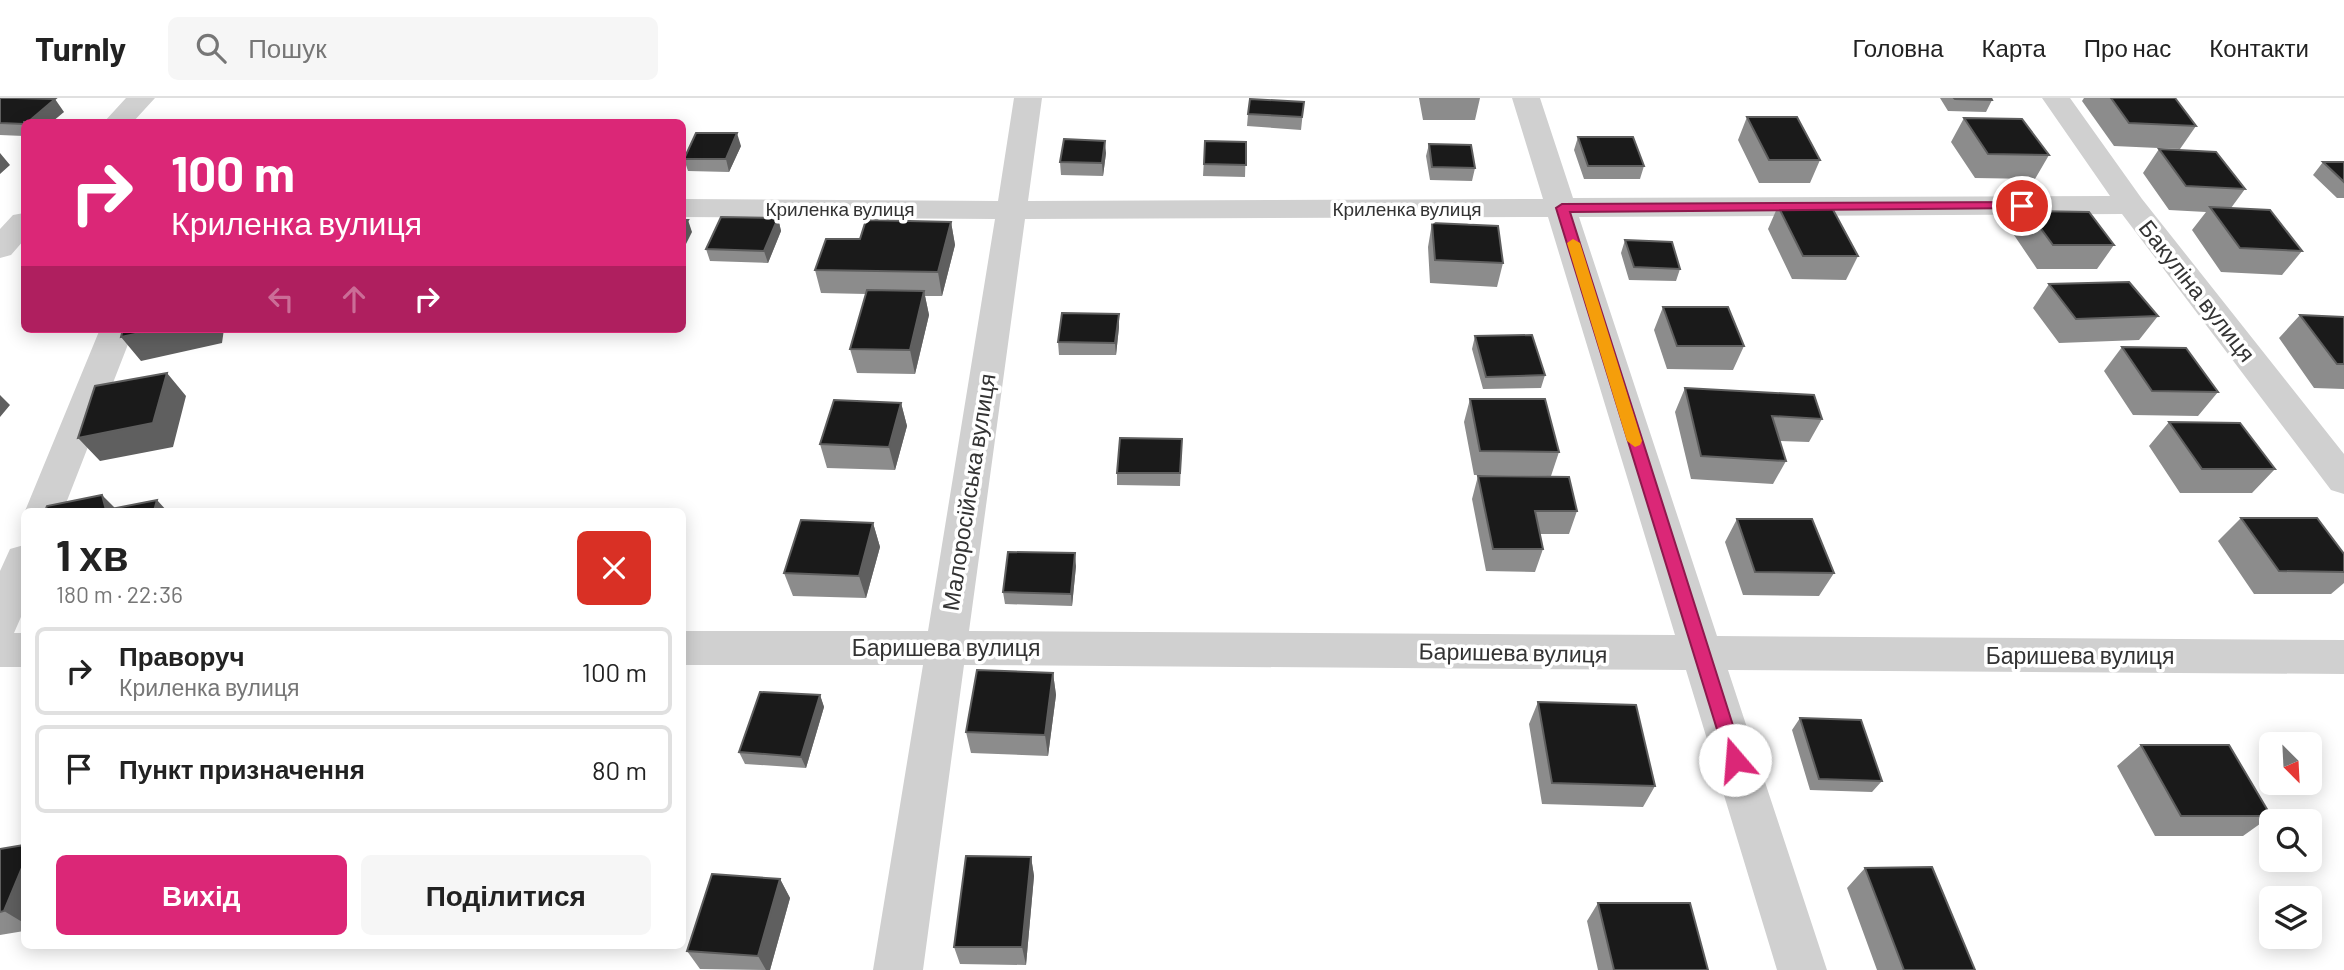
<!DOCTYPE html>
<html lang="uk">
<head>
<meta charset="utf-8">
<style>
	:root { --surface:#fff; --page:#f6f6f6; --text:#222; --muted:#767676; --line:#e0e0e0; --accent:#db2777 }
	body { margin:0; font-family:Barlow,sans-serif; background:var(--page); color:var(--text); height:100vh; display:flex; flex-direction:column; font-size:26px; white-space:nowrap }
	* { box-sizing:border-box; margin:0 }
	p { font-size:23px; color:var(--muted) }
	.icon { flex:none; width:38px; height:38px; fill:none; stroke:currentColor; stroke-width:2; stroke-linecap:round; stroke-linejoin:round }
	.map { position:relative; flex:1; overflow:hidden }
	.side { position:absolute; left:21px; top:410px; width:665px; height:441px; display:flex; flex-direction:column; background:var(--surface); border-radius:10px; box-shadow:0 4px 18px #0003 }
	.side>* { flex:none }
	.banner { position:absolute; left:21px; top:21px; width:665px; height:214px; border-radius:10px; box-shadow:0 4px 18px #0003; background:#db2777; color:#fff; overflow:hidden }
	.needle { width:46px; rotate:156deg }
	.controls { position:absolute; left:2259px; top:634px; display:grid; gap:14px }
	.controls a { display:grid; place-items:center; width:63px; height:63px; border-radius:10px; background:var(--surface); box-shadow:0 4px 18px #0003; font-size:35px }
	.pin { position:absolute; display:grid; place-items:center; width:60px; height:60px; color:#fff; margin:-30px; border:4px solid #fff; border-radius:50%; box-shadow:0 2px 7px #0007 }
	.me { position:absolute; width:77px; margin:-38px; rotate:342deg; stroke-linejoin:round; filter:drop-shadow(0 0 5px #0008) }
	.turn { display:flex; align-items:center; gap:24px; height:147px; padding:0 35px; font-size:32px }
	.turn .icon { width:91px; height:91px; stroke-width:2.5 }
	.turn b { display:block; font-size:49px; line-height:60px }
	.lanes { display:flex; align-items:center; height:66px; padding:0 35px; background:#0003; justify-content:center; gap:35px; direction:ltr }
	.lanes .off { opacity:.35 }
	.round { display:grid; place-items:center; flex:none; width:74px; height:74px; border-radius:10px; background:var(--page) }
	.headline { display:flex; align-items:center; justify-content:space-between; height:119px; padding:0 35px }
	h1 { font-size:42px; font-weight:700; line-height:52px }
	.cta { display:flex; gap:14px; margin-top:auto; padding:14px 35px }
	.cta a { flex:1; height:80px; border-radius:10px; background:var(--accent); color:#fff; font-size:28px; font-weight:700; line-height:80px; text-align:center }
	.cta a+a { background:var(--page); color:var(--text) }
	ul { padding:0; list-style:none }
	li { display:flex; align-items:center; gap:21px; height:88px; margin:0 14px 10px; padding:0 21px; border:4px solid var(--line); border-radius:10px }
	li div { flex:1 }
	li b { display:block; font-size:26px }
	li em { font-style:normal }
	header { display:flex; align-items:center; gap:42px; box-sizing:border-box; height:98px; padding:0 35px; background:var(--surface); border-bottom:2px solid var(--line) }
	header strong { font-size:33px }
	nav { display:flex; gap:38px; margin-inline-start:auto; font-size:24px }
	.search { width:490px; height:63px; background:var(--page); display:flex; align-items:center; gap:18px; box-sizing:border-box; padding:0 24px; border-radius:10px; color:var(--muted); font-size:26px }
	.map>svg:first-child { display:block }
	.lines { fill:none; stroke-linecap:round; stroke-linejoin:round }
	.minor { fill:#d0d0d0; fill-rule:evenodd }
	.wall { fill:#8c8c8c }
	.shaded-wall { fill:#5f5f5f }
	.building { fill:#1a1a1a; stroke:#5f5f5f; stroke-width:2 }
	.route { fill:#db2777; stroke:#8e194d; stroke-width:2 }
	.slow { fill:#f59e0b }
	.labels { text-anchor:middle; stroke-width:7; stroke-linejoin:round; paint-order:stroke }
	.far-street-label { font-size:19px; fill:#333; stroke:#fff }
	.street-label { font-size:23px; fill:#333; stroke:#fff }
</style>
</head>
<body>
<header>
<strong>Turnly</strong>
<div class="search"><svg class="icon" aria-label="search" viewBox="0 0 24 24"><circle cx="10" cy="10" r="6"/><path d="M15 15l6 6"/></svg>Пошук</div>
<nav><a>Головна</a><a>Карта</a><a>Про нас</a><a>Контакти</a></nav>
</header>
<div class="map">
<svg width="2344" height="872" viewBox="0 0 2344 872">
	<rect width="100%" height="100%" fill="#fff"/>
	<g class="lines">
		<path class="minor" d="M126,0H155L133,24H104Z
			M1014,0H1042L1028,103L1543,101L1512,0H1540L1573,100L2110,98L2042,0H2070L2142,101L2344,356V396L2331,392L2122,116L1579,119L1717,538L2344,542V576L1728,572L1827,872H1777L1686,572L964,567L923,872H873L923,567H682V533H928L995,121L682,119V101L998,103ZM1548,119L1675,537L969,533L1025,121Z
			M24,115V142L11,157L0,160V131L13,117Z
			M100,231H134L63,413H25Z
			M24,447V512L14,535H24V569H0V473L10,451Z"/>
	</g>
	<path class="wall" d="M0,0L64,14L24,24V38L0,37Z
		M1419,0H1480L1475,22H1423Z
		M1940,0H1991L1992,2L1986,14L1948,13Z
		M2084,0H2175L2196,28L2180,51L2114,48L2082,3Z
		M1304,4L1301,32L1247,28L1248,16Z
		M1747,19L1820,62L1810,85H1759L1738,42Z
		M1964,20L2049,57L2035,81L1975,80L1951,44Z
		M1578,39L1644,68L1640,81H1584L1574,52Z
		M1205,43L1246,44L1245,79L1203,78Z
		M1429,46L1475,70L1472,83L1430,82L1426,58Z
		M741,48L729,74L688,73L684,61Z
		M2159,51L2245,91L2231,110L2302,153L2282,177L2221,174L2192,132L2206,114L2169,112L2143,75Z
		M1106,55L1103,78L1061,77L1060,64Z
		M2323,64H2344V100H2337L2313,77Z
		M1778,108L1858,158L1846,182L1792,181L1768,131Z
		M2028,113L2114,147L2097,171H2037L2014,137Z
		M778,120L781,133L768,165L710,163L706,151Z
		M951,124L955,147L942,198H925L929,217L915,276L857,275L850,251L866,196L821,195L815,172Z
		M1432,125L1503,165L1497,189L1430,185L1428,149Z
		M1625,142L1680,171L1676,183L1629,182L1621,155Z
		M2049,186L2158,218L2139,242L2059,245L2033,210Z
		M1663,209L1744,248L1733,272L1667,271L1654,232Z
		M2300,217L2344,219V291L2314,290L2279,240Z
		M1119,229L1116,257H1059L1058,244Z
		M1475,238L1545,277L1541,290L1483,291L1472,251Z
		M2122,249L2218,294L2198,318L2133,317L2104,273Z
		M1685,290L1822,321L1809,344L1780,343L1786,363L1773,386L1691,381L1675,314Z
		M1470,301L1559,354L1551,378L1474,377L1464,324Z
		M901,305L907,328L895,372L827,370L820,346Z
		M2169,324L2275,371L2252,395H2180L2149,348Z
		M1182,341L1180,388L1117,387V375Z
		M1478,378L1577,413L1569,436H1540L1543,451L1535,474L1486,473L1472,401Z
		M2241,420L2344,456V485L2331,496H2254L2218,443Z
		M1737,421L1834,475L1819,498L1743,497L1725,444Z
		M873,425L880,449L866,500L793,498L784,475Z
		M1076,468L1072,508L1005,506L1003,494Z
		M1053,575L1056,597L1048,658L971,655L966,634Z
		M820,597L824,609L806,670L745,666L739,654Z
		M1538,604L1655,688L1643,709L1542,706L1529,626Z
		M1800,620L1882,683L1872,694L1810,692L1792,632Z
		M2141,647L2271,718L2243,738H2155L2117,668Z
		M24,747V833L0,837V751Z
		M1031,759L1034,778L1026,867L960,866L954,849Z
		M1865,770L1975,872H1877L1847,790Z
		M780,781L790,800L770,872L700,871L687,853Z
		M1598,805L1708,872H1598L1587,823Z"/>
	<path class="shaded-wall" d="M55,1L64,14L52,24H28Z
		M737,35L741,48L729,74L726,61Z
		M1105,43L1106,55L1103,78L1102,65Z
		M0,55L10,67L0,76Z
		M778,120L781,133L768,165L764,153Z
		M688,122L692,134L682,154V132Z
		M951,124L955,147L942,198L938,174Z
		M924,193L929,217L915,276L910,252Z
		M1119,216V229L1116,257L1115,245Z
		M159,231H224L222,245L141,263L121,239Z
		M167,275L186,298L173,349L100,363L78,340Z
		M0,297L10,307L0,319Z
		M901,305L907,328L895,372L889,349Z
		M102,397L118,413L106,412Z
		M157,402L167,413H154Z
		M873,425L880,449L866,500L859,478Z
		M1075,455L1076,468L1072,508L1071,496Z
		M1053,575L1056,597L1048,658L1045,637Z
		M820,597L824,609L806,670L801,659Z
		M1031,759L1034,778L1026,867L1022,849Z
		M24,765V825L4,813Z
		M780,781L790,800L770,872H766L758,858Z"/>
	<path class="building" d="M0,0H15L55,1L28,24H24V26L0,25Z
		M1954,0H1991L1992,2L1955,1Z
		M2111,0H2175L2196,28L2129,25Z
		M1250,1L1304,4L1302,19L1248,16Z
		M1747,19H1797L1820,62H1769Z
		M1964,20L2022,21L2049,57L1988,56Z
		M199,22L241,23L239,24H197Z
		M696,35H737L726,61H684Z
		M1578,39H1633L1644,68H1588Z
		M1064,41L1105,43L1102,65L1060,64Z
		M1205,43L1246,44V67L1204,66Z
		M1429,46L1471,47L1475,70L1432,69Z
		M2159,51L2216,54L2245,91L2186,88Z
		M2323,64H2344V84Z
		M1778,108H1831L1858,158H1803Z
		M2210,109L2270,112L2302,153L2240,150Z
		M2028,113L2089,114L2114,147H2053Z
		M721,119L778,120L764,153L706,151Z
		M682,122H688L682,132Z
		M866,122L951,124L938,174L815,172L826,141H860Z
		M1432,125L1498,128L1503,165L1435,162Z
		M1625,142L1672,144L1680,171L1634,169Z
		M2129,184L2158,218L2076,221L2049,186Z
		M867,192L924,193L910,252L850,251Z
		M1663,209H1728L1744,248H1677Z
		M1062,215L1119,216L1115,245L1058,244Z
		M2300,217L2344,219V266H2337Z
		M123,231H159L121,239Z
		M1532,237L1545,277L1486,279L1475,238Z
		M2122,249L2186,250L2218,294L2152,293Z
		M167,275L153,325L78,340L95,288Z
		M1685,290L1814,297L1822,321L1772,318L1786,363L1701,358Z
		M1470,301H1545L1559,354L1480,353Z
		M834,302L901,305L889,349L820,346Z
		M2169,324L2240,325L2275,371H2202Z
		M1120,340L1182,341L1180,375H1117Z
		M1478,378L1569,379L1577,413H1535L1543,451H1493Z
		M102,397L106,412L157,402L154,413H45L47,408Z
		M2241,420H2317L2344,456V474L2279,473Z
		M1737,421H1812L1834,475L1755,474Z
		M801,422L873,425L859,478L784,475Z
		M1008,454L1075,455L1071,496L1003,494Z
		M977,572L1053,575L1045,637L966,634Z
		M760,594L820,597L801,659L739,654Z
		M1538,604L1636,607L1655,688L1552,685Z
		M1800,620L1861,622L1882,683L1819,681Z
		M2141,647H2229L2271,718H2181Z
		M24,747V765L4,813L0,814V751Z
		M966,758L1031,759L1022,849H954Z
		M1932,769L1975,872H1904L1865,770Z
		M712,776L780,781L758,858L687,853Z
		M1598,805H1690L1708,872H1614Z"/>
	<path class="route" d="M2022,104L2027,105V110L1570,114L1744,662L1741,667L1735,670L1728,667L1556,110L1562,106Z"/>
	<path class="slow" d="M1573,141L1580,145L1642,343L1640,347L1635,349L1627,343L1567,145Z"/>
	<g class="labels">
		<g class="far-street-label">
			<text x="840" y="118">Криленка вулиця</text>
			<text x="1407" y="118">Криленка вулиця</text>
		</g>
		<g class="street-label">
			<text transform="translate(2197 193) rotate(52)" y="8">Бакуліна вулиця</text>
			<text transform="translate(969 394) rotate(-81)" y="8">Малоросійська вулиця</text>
			<text x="946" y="558">Баришева вулиця</text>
			<text transform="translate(1513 555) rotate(1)" y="8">Баришева вулиця</text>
			<text x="2080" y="566">Баришева вулиця</text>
		</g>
	</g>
</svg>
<div class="controls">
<a><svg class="needle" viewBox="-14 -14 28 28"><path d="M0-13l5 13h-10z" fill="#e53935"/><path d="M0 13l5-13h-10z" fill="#767676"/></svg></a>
<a><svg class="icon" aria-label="search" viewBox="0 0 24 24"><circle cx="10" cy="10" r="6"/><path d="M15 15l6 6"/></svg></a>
<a><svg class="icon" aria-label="layers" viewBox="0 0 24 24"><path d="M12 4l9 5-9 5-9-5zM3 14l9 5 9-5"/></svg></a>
</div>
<div class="pin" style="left:2022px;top:108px;background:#d93025"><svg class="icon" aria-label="arrive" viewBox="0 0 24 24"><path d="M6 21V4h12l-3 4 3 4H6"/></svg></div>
<svg class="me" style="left:1735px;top:662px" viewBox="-20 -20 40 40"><circle r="19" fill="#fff"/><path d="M0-13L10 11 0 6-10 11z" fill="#db2777"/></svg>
<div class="banner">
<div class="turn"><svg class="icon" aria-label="right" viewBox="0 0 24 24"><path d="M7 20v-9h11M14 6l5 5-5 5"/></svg><div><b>100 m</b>Криленка вулиця</div></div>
<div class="lanes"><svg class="icon off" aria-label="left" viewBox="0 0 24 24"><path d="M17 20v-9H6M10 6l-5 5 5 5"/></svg><svg class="icon off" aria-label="ahead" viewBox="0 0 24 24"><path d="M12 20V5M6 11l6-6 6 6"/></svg><svg class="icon" aria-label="right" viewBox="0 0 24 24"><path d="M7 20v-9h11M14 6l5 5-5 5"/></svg></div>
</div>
<section class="side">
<div class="headline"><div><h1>1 хв</h1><p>180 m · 22:36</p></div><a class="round" style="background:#d93025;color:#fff"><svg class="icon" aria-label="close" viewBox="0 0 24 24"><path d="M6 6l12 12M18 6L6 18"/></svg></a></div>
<ul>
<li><svg class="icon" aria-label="right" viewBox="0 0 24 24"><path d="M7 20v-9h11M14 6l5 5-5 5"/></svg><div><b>Праворуч</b><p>Криленка вулиця</p></div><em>100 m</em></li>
<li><svg class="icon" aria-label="arrive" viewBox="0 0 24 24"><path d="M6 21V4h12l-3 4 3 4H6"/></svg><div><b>Пункт призначення</b></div><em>80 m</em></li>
</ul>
<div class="cta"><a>Вихід</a><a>Поділитися</a></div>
</section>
</div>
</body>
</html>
